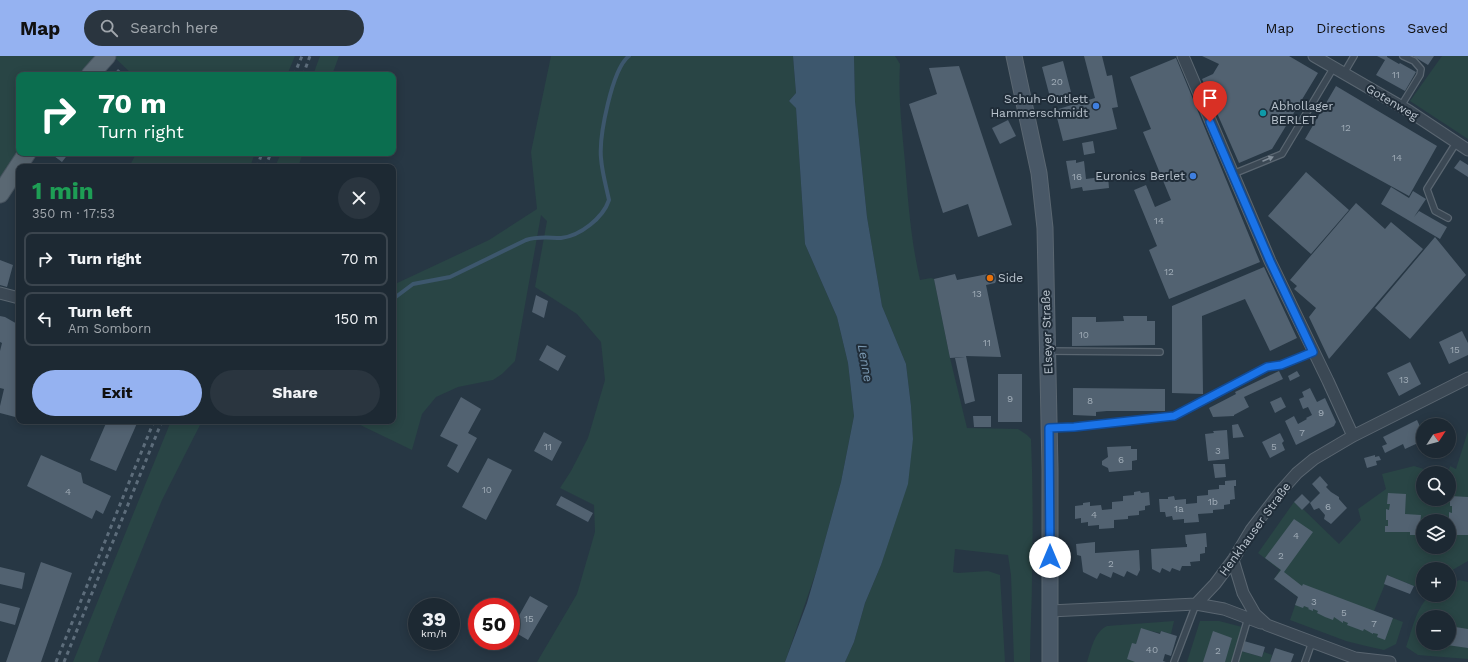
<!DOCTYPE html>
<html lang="en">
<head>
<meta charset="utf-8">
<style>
	:root { --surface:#1d2933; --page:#2a353f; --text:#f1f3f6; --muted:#a0a6ac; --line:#3b454e; --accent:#95b2f1 }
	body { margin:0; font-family:"Work Sans",sans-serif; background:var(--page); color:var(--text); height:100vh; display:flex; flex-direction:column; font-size:15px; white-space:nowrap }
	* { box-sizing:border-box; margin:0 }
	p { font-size:13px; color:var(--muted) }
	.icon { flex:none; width:22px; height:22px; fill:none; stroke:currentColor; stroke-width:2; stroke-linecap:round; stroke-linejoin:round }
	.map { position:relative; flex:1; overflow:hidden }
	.side { position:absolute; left:16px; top:108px; width:380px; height:260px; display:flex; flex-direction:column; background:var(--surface); border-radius:8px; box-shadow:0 2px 10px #0003,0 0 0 1px var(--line) }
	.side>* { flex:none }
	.top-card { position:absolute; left:16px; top:16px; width:380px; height:84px; border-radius:8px; box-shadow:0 2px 10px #0003,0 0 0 1px var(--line); background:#0b6e4f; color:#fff; overflow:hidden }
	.needle { width:26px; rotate:54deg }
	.tools { position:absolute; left:1416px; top:362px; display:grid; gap:8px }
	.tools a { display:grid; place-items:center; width:40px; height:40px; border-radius:50%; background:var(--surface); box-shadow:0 2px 10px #0003,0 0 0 1px var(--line); font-size:20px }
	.speed { position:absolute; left:408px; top:542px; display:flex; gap:8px; font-size:20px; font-weight:700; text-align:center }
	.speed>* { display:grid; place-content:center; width:52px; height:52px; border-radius:50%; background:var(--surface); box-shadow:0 2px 10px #0003,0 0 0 1px var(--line); line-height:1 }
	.speed small { font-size:10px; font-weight:400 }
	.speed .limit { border:6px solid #d22; background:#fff; color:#111 }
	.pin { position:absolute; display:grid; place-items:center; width:34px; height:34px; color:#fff; margin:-41px -17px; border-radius:50% 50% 50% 0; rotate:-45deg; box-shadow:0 0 4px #0007 }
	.pin .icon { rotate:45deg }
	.me { position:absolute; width:44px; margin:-22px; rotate:0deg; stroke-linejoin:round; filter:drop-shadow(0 0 3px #0008) }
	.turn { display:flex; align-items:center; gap:14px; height:84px; padding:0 16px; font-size:18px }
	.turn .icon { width:52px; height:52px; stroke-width:2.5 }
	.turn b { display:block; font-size:28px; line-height:34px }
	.round { display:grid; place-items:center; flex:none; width:42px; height:42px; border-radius:21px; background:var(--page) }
	.overview { display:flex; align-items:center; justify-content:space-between; height:68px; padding:0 16px }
	h1 { font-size:24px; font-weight:700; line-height:30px; color:#1e9e55 }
	.button { display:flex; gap:8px; margin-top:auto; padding:8px 16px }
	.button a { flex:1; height:46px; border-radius:24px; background:var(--accent); color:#111; font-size:16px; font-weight:700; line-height:46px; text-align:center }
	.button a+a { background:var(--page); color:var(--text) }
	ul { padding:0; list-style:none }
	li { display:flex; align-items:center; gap:12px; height:54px; margin:0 8px 6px; padding:0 8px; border:2px solid var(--line); border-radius:8px }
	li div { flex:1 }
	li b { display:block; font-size:15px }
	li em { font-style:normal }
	header { display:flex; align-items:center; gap:24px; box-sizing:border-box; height:56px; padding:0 20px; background:var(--accent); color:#111 }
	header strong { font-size:19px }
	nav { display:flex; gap:22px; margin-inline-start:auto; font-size:14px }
	.search { width:280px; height:36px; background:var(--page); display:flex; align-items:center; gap:10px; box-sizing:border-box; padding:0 14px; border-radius:22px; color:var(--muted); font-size:15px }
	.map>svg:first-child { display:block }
	.green { fill:#294545; fill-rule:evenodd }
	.water { fill:#3d576d }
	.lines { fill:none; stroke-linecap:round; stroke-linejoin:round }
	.stream { stroke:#3d576d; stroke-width:4 }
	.building { fill:#526271 }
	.service-casing { stroke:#5a6671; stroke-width:8 }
	.minor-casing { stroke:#5a6671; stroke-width:13 }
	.secondary-casing { stroke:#5a6671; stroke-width:17 }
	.primary-casing { stroke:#485460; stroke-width:19 }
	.service { stroke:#3b4854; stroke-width:5.5 }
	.minor { stroke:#3b4854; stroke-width:11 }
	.secondary { stroke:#495867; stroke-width:15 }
	.primary { stroke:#5a6873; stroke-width:17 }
	.rail { stroke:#5d6d7b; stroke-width:3; stroke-dasharray:4 4; stroke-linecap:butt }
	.oneway { fill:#808c97 }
	.route-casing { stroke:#114b97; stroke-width:10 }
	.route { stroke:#1a73e8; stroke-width:7 }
	.shop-dot { fill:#3f7fe0; stroke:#202d39; stroke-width:1.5 }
	.culture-dot { fill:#0f9aa8; stroke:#202d39; stroke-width:1.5 }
	.food-dot { fill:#e8710a; stroke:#202d39; stroke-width:1.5 }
	.labels { text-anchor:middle; stroke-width:4; stroke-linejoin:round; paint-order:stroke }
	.number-label { font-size:10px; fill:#9fabb6 }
	.poi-label { font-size:12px; fill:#b9c3cd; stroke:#202d39; text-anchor:end }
	.street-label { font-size:12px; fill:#b9c3cd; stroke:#202d39 }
	.water-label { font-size:13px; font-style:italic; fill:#7997b0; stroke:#202d39 }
</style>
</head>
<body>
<header>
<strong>Map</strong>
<div class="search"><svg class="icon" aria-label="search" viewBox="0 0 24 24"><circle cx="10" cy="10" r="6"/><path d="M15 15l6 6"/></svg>Search here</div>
<nav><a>Map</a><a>Directions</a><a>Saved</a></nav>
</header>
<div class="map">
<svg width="1468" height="606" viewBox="0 0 1468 606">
	<rect width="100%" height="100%" fill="#273744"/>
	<path class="green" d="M0,0H96L78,19H19V96L0,122Z
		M113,0H295L287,19H133Z
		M320,0H339L332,19H313Z
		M551,0H793L796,37L789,45L796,51L805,188L837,261L848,307L854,360L841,426L817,513L785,606H537L577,538L595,476L594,449L560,432L571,415L588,382L605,324L601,286L577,258L535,231L547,165L541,159L515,305L502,318L493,324L458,331L436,341L422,358L412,394L352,365H393V229L489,184L537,153L531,96Z
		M854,0H895L900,8C898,41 902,73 905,106C908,145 911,185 920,224L931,222L934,223L950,302L967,372L1018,373L1027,379L1031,383C1033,429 1033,475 1032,521C1032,549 1030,577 1030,606H1014L1011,519L1008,499L955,493L953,516L958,517L988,515L1000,519L1005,606H845L854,586L865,547L881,509L913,383L911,350L906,308L882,250L867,161L855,45Z
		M1442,0H1468V83L1410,45Z
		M135,97H255L250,111H129L136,98Z
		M281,97H303L298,111H275Z
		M171,365H202L162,444L116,558L98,606H73Z
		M1468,375V505L1449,516V513H1423L1422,530H1414L1387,519L1384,528H1385L1374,555L1403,566L1396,588L1384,594L1366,590L1346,585L1290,564L1298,541L1274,523L1280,514L1258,497L1294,446L1302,454L1303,453L1339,488L1361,464L1358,453L1386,433L1382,418L1414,410L1437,417H1423V443H1449L1448,417L1450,410L1456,413ZM1423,465H1449V491H1423Z
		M1459,524L1468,526V603L1418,599L1406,591C1412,575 1416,550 1431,539H1449V529ZM1423,561H1449V587H1423Z
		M1174,565L1171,578L1161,575L1160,577L1141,573L1136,588L1143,606H1087C1091,594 1094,576 1107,570Z
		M1200,565H1219L1242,571L1233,606H1187Z
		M1241,595L1262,601L1264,596L1272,599L1270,606H1238Z"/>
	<path class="water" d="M793,0H854L855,45L867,161L882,250L906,308L911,350L913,383L908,428L881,509L865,547L854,586L845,606H785L807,547L817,513L841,426L854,360L848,307L837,261L805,188L796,52L789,45L796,37Z"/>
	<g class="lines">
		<path class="stream" d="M393,243L413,228L450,221L526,184C538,180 549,182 561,182C580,180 603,162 609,144C606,130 602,116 601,102C599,80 612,13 629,0"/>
	</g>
	<path class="building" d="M1084,0H1102L1107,20L1112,19L1118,51L1112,52L1117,73L1063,85L1055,54L1095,42Z
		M1202,0H1289L1318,17L1272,93L1239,107L1202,23L1213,18L1219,8Z
		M1377,0H1387V1L1399,8L1400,7L1416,16L1405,35L1376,19L1385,4Z
		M1413,0H1434L1428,9Z
		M1176,2L1260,206L1169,243L1149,194L1157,190L1134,134L1146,129L1155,151L1171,144L1143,76L1151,73L1130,21Z
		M1063,5L1072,40L1051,45L1042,11Z
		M959,10L1012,169L978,181L968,148L943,157L909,48L937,38L929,12Z
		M118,13L125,19H113Z
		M1336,30L1437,90L1409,140L1305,83Z
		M1008,64L1016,80L1000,88L992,72Z
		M1093,85L1095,97L1084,99L1082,87Z
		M50,97H69L62,106Z
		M1076,104V107L1084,105L1086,123L1108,120L1109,132L1083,135L1082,131L1071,133L1066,105Z
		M1460,104L1468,109V121L1454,112Z
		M1306,116L1349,154L1311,198L1268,160Z
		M1391,131L1409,142L1413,135L1426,143L1414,161L1419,155L1447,171L1440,183L1381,148Z
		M1356,147L1385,173L1391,166L1423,193L1329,303L1309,261L1316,252L1294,233L1297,230L1290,224Z
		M1435,181L1466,219L1410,283L1375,252Z
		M0,204L13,209L7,231L0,229Z
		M1264,211L1297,282L1270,295L1245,243L1202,260L1203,338L1172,337V250Z
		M993,217L995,218L996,225L995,227L986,229L1001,301L966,300L975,345L965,348L955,302L965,301L950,302L934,223L955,218L957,224Z
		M536,239L548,245L544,262L532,256Z
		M0,260L5,261L19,269V362L0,357V350L4,333L0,332V295L2,287L0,286Z
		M1123,260H1147V265H1155V289L1072,290V261H1096V266L1124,265Z
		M1462,275L1468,287V299L1449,308L1439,286Z
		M547,289L566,300L558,315L539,304Z
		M1410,306L1421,328L1399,340L1387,317Z
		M1279,315L1283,323L1244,341L1249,351L1234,359V360L1213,361L1209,352L1236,338L1235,336Z
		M1297,315L1300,320L1290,325L1288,320Z
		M998,318H1022V366H998Z
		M1073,332L1165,333V355H1107L1096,356V360L1073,359Z
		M1310,332L1317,346L1325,342L1336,366L1334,370L1296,389L1285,365L1294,360L1298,368L1307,363L1306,362L1312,359L1308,351L1303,353L1299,343L1304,341L1302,336Z
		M461,341L481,353L468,377L477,382L458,417L447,410L458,389L440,380Z
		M1281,341L1286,351L1275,357L1270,346Z
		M973,360H991V371H974Z
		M1417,364L1423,377V387L1419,389L1418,387L1405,393L1403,388L1385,397L1382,390L1387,388L1383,381Z
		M107,365H138L116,415L90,404Z
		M1238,368L1244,381L1233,382L1232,369Z
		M1227,374L1229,403L1208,405L1205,378L1214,377L1213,375Z
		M544,376L562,386L552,405L534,395Z
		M1280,377L1284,385L1282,387L1285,394L1270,402L1262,386Z
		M1131,390V393H1137V404L1132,405V414L1109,416L1108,412L1102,409V405L1108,401L1107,391Z
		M41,399L81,417L83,427L111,440L103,458L96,454L92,463L27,430Z
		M1375,399V401L1379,400L1381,404L1376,405L1377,409L1367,412L1364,402Z
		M488,402L512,414L486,464L462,451Z
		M1213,408H1225L1226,421L1215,422Z
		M1320,420L1328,429L1326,431L1331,436L1339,441V443L1347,452L1331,468L1324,463L1325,459L1319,452L1314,454L1310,447L1320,437L1312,428Z
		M1236,424V430H1234L1235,443L1230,444V448L1224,449V453L1213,454V457L1198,458L1199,466L1184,467V463L1173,464L1172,460L1166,461L1165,456H1160L1159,443H1168V441L1174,440L1175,444L1186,443V448L1197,447V440L1208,439V434L1219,433V429H1225V425Z
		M1140,435L1141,437L1149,436L1150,449L1145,450V454L1139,455V459L1128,460V463L1114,464V472L1099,473V469L1088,470V466L1081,467V462L1075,463V450L1083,449V447L1090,446V450L1101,449L1102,454L1112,453V446L1123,445V440L1134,439V436Z
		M1388,437L1406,438L1405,458L1421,459L1419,479H1410V476H1385V470H1388V464H1386V453L1389,454L1390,448H1387Z
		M1302,438L1310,446L1302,454L1294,446Z
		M561,440L593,457L588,466L556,449Z
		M1450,440L1468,441V479H1449L1451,467H1449V456L1452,457V450H1450Z
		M1294,463L1313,476L1284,516L1302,530L1303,528L1393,562L1385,584L1377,581L1378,578L1373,577V578L1364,573L1363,575L1347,569L1348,567L1343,565V567L1334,561L1333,564L1325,561L1317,557L1318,555L1313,553V555L1308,553L1309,552L1304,550L1303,552L1295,549L1298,541L1274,523L1281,514L1265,502Z
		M1206,477L1207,491H1205V497L1200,498V505L1190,506L1191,510H1182L1180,515L1172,512L1170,516L1162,512L1160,517L1152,513L1151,493L1187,491V488H1186L1185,479Z
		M1095,486V497L1139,494L1140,514L1137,520L1127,515L1124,521L1113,516L1111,522L1100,517L1097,523L1083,516L1081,500L1077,499L1076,488Z
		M41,506L72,517L41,606H6Z
		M0,511L25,517L22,533L0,528Z
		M1387,519L1414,530L1410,538L1384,528Z
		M530,540L548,550L528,584L511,574Z
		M0,547L20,552L15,569L0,565Z
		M1449,570L1468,573V592L1440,588L1449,587Z
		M1141,572L1160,578L1161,575L1177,580L1171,600L1165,598L1163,605L1166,606H1135L1127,603L1132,587L1136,588Z
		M1213,575L1232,582L1225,606H1203Z
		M1244,585L1265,591L1262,601L1241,595Z
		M1275,592L1294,598L1291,606H1270Z"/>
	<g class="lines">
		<defs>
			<path id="service" d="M1344,17L1354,0
				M1401,50L1420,19L1421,13L1414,5L1403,0
				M1233,118L1282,98L1334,11
				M1448,162L1435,155L1427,133L1456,87
				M1048,295L1160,296
				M1049,372L1074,371L1174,360L1267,311L1281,309L1313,296
				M1174,606L1196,548
				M1235,606L1248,562
				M1305,606L1312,586"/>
			<path id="minor" d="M1183,0L1270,205L1328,325L1353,380
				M1314,0L1409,55L1468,94
				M0,237L19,242
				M1233,504L1243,537L1255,558L1267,569L1355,602L1390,606
				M1196,548L1224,553L1261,567
				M1050,555L1196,548L1215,528L1233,504L1251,474L1281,435L1297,417L1314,403L1353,380L1468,322"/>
			<path id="secondary" d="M1014,0L1039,117L1045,172L1050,413V606"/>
			<path id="primary" d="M90,19L107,0
				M0,138L27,97"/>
		</defs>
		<use href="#service" class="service-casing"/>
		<use href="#minor" class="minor-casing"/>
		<use href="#secondary" class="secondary-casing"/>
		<use href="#primary" class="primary-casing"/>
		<use href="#service" class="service"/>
		<use href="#minor" class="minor"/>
		<use href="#secondary" class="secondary"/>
		<use href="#primary" class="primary"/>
		<path class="rail" d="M294,19L302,0
			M303,19L310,0
			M257,111L262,97
			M265,111L271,97
			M56,606L154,365
			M64,606L162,365"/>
	</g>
	<defs><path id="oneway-solid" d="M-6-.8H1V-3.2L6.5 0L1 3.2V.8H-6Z"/></defs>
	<use class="oneway" href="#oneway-solid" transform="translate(1268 103) rotate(-23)"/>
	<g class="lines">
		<defs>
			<path id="route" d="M1050,501L1049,372L1074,371L1174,360L1267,311L1281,309L1313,296L1270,205L1210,66"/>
		</defs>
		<use href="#route" class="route-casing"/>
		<use href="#route" class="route"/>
	</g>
	<g class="shop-dot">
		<circle cx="1096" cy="50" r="4"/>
		<circle cx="1193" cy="120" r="4"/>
	</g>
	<circle class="culture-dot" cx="1263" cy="57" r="4"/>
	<circle class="food-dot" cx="990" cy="222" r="4"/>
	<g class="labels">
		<g class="number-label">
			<text x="1396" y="22">11</text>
			<text x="1057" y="29">20</text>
			<text x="1346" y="75">12</text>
			<text x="1397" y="105">14</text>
			<text x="1077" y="124">16</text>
			<text x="1159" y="168">14</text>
			<text x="1169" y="219">12</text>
			<text x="977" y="241">13</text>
			<text x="1084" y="282">10</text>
			<text x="987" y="290">11</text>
			<text x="1455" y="297">15</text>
			<text x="1404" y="327">13</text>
			<text x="1010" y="346">9</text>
			<text x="1090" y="348">8</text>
			<text x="1321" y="360">9</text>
			<text x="1302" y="380">7</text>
			<text x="548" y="394">11</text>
			<text x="1274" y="394">5</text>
			<text x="1218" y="398">3</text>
			<text x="1121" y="407">6</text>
			<text x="487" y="437">10</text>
			<text x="68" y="439">4</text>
			<text x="1213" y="449">1b</text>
			<text x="1328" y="454">6</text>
			<text x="1179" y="456">1a</text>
			<text x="1094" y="462">4</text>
			<text x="1296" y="483">4</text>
			<text x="1281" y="503">2</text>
			<text x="1111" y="511">2</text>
			<text x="1314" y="549">3</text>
			<text x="1344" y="560">5</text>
			<text x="529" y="566">15</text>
			<text x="1374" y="571">7</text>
			<text x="1152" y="597">40</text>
			<text x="1218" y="598">2</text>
		</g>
		<g class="poi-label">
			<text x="1088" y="47">Schuh-Outlett<tspan x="1088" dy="14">Hammerschmidt</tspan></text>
			<text x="1271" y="54" text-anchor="start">Abhollager<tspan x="1271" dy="14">BERLET</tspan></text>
			<text x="1185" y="124">Euronics Berlet</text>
			<text x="998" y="226" text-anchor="start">Side</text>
		</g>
		<g class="street-label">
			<text transform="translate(1392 46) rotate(31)" y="4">Gotenweg</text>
			<text transform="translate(1047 276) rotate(-92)" y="4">Elseyer Straße</text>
			<text transform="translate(1255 473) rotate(-54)" y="4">Henkhauser Straße</text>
		</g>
		<g class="water-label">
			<text transform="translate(866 307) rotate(80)" y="5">Lenne</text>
		</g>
	</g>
</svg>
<div class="tools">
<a><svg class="needle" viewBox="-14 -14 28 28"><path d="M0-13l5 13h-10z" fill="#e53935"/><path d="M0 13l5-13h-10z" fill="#a0a6ac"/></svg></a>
<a><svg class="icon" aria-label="search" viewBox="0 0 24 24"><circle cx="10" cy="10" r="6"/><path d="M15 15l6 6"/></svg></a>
<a><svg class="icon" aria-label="layers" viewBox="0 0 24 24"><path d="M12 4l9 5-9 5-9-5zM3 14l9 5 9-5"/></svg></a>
<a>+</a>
<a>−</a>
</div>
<div class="speed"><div>39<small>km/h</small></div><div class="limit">50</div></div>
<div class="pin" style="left:1210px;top:66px;background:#d93025"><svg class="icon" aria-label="arrive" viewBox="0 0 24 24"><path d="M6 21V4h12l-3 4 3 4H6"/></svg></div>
<svg class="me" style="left:1050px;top:501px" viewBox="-20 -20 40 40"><circle r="19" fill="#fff"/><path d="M0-13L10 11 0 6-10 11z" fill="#1a73e8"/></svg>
<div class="top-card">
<div class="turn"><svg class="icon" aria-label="right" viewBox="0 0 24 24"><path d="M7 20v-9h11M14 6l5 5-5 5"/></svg><div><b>70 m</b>Turn right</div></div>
</div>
<section class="side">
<div class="overview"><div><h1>1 min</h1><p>350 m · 17:53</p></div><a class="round"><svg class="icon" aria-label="close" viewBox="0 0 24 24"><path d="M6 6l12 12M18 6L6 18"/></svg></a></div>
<ul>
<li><svg class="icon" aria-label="right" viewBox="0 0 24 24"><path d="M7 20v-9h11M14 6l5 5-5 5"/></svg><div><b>Turn right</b></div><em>70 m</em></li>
<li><svg class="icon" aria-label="left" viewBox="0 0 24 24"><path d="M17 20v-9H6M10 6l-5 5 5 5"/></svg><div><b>Turn left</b><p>Am Somborn</p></div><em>150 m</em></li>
</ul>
<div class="button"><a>Exit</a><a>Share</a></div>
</section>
</div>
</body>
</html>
